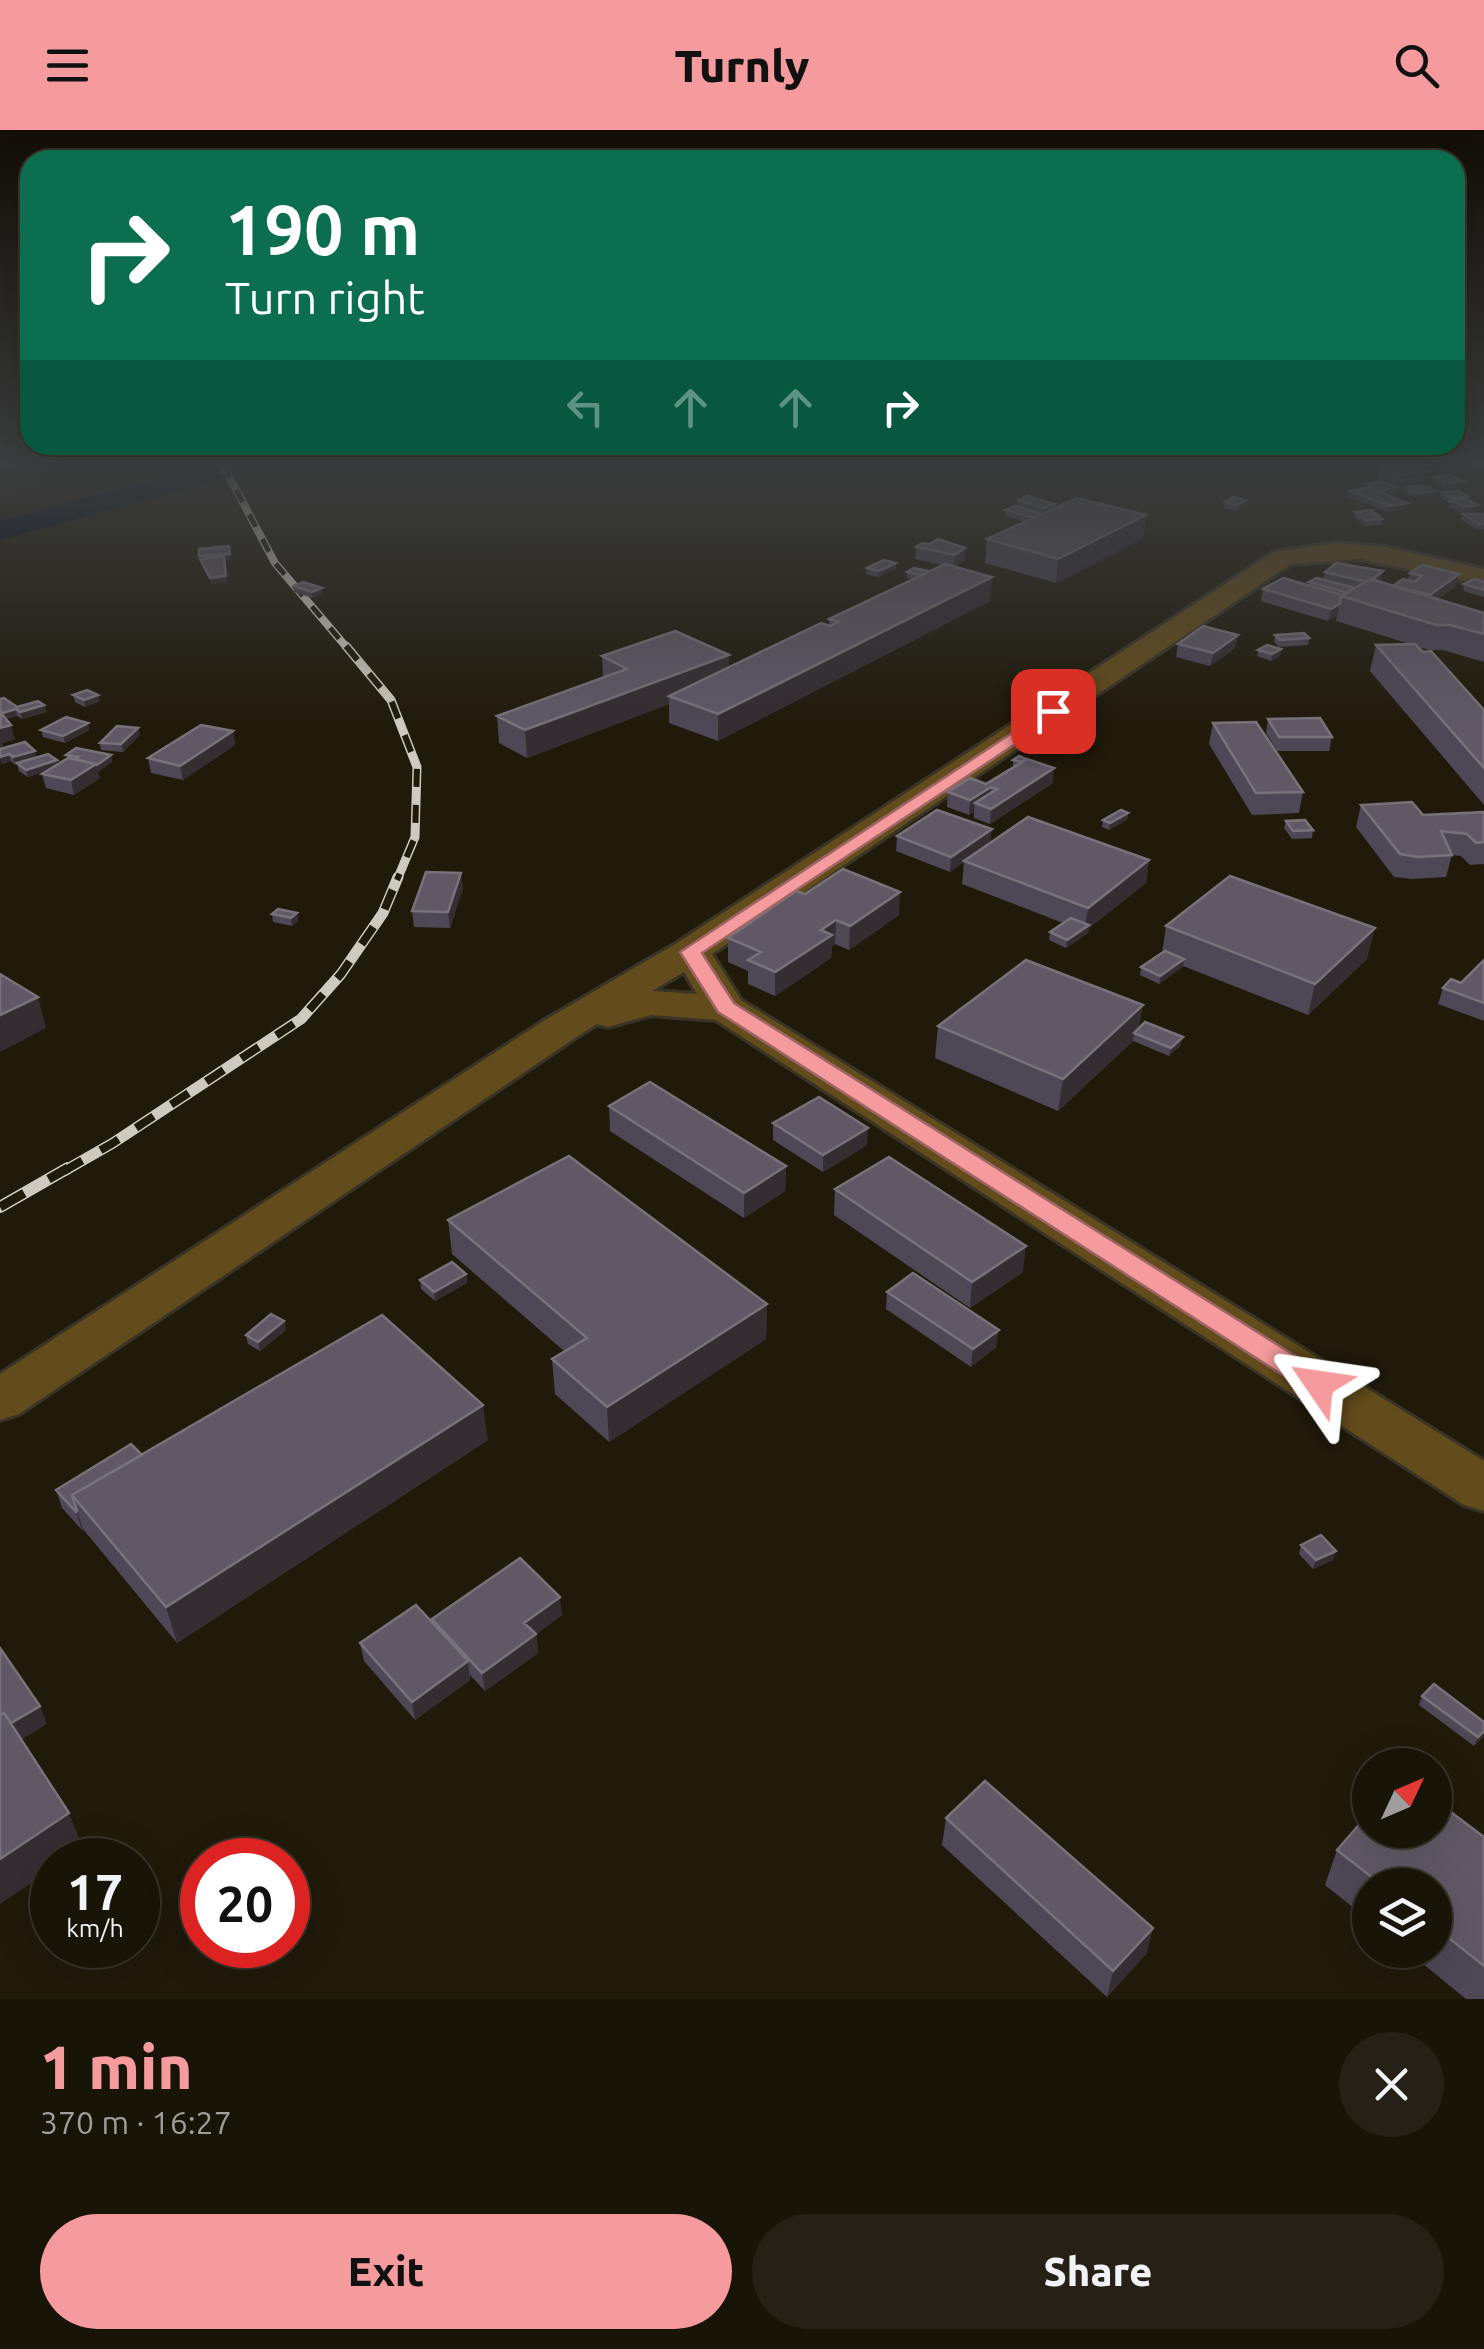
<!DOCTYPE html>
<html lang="en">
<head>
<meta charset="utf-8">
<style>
	:root { --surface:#181408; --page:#252116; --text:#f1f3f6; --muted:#9f9e9c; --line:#363329; --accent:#f59b9d }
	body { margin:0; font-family:Ubuntu,sans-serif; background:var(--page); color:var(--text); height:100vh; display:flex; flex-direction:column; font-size:38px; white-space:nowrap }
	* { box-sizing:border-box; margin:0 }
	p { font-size:32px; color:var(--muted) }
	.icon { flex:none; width:55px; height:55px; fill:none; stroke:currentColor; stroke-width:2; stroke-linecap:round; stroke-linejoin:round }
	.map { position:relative; height:1869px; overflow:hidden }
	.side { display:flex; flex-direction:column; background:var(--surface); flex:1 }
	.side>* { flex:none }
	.top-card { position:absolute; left:20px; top:20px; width:1445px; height:305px; border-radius:30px; box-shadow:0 10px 40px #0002,0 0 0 2px var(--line); background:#0b6e4f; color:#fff; overflow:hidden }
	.needle { width:65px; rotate:46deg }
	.tools { position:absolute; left:1352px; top:1618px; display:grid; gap:20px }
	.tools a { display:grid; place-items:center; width:100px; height:100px; border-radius:50%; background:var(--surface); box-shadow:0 10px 40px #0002,0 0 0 2px var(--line); font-size:50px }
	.speed { position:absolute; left:30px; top:1708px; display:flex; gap:20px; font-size:50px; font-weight:700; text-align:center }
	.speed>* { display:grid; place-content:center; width:130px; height:130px; border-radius:50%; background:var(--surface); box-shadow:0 10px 40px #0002,0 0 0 2px var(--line); line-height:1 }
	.speed small { font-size:25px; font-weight:400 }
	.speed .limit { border:15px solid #d22; background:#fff; color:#111 }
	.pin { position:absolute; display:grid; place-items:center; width:85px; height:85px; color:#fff; margin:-42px; border-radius:20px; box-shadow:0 5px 15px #0006 }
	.me { position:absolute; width:110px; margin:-55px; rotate:302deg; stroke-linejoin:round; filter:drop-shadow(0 0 8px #0008) }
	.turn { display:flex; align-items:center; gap:35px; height:210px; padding:0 40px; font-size:45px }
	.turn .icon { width:130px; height:130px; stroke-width:2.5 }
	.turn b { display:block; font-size:70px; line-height:85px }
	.lanes { display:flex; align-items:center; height:95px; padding:0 40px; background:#0003; justify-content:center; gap:50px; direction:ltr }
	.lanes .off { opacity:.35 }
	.round { display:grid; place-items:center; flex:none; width:105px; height:105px; border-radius:52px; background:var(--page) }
	.head { display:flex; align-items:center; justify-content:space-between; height:170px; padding:0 40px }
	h1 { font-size:60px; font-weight:800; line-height:75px; color:var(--accent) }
	.action { display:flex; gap:20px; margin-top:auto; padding:20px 40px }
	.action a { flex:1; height:115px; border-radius:60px; background:var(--accent); color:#111; font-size:40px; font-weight:800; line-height:115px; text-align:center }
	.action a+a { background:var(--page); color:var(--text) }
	header { display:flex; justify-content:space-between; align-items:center; height:130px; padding:0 40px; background:var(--accent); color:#111; font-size:45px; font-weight:800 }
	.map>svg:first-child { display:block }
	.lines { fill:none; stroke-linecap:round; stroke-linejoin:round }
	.river { fill:#000b1a; fill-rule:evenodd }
	.minor-casing { stroke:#3a3426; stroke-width:6 }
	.minor { fill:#634c1b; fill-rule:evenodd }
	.rail-far3-casing { stroke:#cfcabf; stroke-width:8 }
	.rail-far2-casing { stroke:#cfcabf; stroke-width:9 }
	.rail-far1-casing { stroke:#cfcabf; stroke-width:11 }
	.rail-casing { stroke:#cfcabf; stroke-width:12 }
	.rail-far3 { stroke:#201a0b; stroke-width:5; stroke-dasharray:14; stroke-linecap:butt }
	.rail-far2 { stroke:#201a0b; stroke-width:6; stroke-dasharray:18; stroke-linecap:butt }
	.rail-far1 { stroke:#201a0b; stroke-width:8; stroke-dasharray:21; stroke-linecap:butt }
	.rail { stroke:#201a0b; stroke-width:9; stroke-dasharray:28; stroke-linecap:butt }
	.wall { fill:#4e4755 }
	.shaded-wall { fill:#342d31 }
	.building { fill:#605965; stroke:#78727a; stroke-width:2.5 }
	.route { fill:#f59b9d; stroke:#9f6566; stroke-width:2.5 }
</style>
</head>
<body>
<header><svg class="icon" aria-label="menu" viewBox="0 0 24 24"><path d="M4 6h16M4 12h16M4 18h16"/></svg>Turnly<svg class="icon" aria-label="search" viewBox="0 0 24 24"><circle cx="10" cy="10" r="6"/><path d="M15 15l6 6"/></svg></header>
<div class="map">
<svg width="1484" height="1869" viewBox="0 0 1484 1869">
	<rect width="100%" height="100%" fill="#201a0b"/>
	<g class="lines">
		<path class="river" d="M210,335H255L251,341L0,410V391Z"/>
		<defs>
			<path id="minor" d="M1336,413L1385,417L1484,439V455L1361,429L1291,434L712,824L741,870L1484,1331V1381L1464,1375L716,890L651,885L608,897L597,894L575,908L19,1284L0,1290V1244L545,890L677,813L1274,422ZM684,842L697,864L652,861Z"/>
		</defs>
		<use href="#minor" class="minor-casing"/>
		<use href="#minor" class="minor"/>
		<defs>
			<path id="rail-far3" d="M223,335L275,433L348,519"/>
			<path id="rail-far2" d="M346,516L391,570L417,637L415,707L397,750"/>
			<path id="rail-far1" d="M64,1041L113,1013L301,889L341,844L383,783L398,747"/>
			<path id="rail" d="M0,1077L68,1038"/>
		</defs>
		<use href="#rail-far3" class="rail-far3-casing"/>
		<use href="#rail-far2" class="rail-far2-casing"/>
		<use href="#rail-far1" class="rail-far1-casing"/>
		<use href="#rail" class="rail-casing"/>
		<use href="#rail-far3" class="rail-far3"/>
		<use href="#rail-far2" class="rail-far2"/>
		<use href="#rail-far1" class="rail-far1"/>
		<use href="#rail" class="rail"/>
	</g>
	<path class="wall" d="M1385,335H1424L1422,352L1399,356L1377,347L1379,336Z
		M1433,347L1461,357L1445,359L1432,353Z
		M1367,354L1394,363L1386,364L1407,373L1406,379L1388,382L1349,367L1350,361L1366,358Z
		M1406,357L1434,366L1416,368L1405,363Z
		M1442,362L1468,367L1467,370L1478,375L1477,381L1463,383L1449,377L1450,374L1440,367Z
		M1018,370L1054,374L1053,379L1146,385L1143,408L1056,453L985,433L987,409L1026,392L1005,386V380L1043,383L1017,376Z
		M1246,370L1245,376L1237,381L1224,378L1225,372Z
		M1355,382L1382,389L1381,395L1365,396L1354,387Z
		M1463,384H1484V399L1478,400L1461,390Z
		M930,414L965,430L956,436L990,471L718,611L669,593V574L527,628L499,613L497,586L603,548L602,526L729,537L829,495V489L912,449L907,448V442H928L942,435L915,429L916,417Z
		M867,438L896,439L878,447L866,444Z
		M1325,442L1393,456L1408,450L1410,443L1456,456L1438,469L1484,483V532L1443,520H1430L1418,517L1484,580V675L1370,541L1376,515L1410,514L1336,491L1337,486L1328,491L1261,471L1263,459L1308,455L1309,452L1323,450Z
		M1484,452V467L1463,461L1464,454Z
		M294,456L322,458V464L312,468L294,462Z
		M1238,505L1235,518L1210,536L1176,527L1178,514Z
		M1275,505L1309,508L1308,515L1279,517L1274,512Z
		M1281,519L1280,526L1271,531L1257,526L1258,520Z
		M73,565H98L100,571L85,577L75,572Z
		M0,569L17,577L44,575L46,582L22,589L17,586L6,589L15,609L2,613L3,618L35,621L36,627L58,634L67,628L66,625H111L112,632L98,642L100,648L74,665L46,658L42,644L46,641L28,647L19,641L17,634L15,635L11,631L1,634Z
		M1268,589L1332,607L1329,621H1277L1266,603Z
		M88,593L89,600L65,613L43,607L41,600Z
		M1213,593L1303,662L1299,683L1252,685L1209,614Z
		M138,598L140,605L123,622L101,620L100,613Z
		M233,601L235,615L183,650L151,643L148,628Z
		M1019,626L1053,653L990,694L974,688V681L969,685L947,677L948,662L986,654L1013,637V630Z
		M1361,675L1423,685L1484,682V734L1470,735L1461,726L1452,725L1446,747L1412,749L1394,747L1356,697Z
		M1128,683L1127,690L1109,700L1102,697L1103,690Z
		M1286,691L1313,700L1312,708L1292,709L1284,698Z
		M897,706L990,713L1149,730L1146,753L1089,798L1088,803L1066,818L1049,810L1050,802L1063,793L962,754L964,732L950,742L896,721Z
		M463,758L450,798L414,797L412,781Z
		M805,764L899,785L849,820L835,814L832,816L831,828L775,866L748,854V841L728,832V808Z
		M297,783L298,791L292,796L273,792L272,784Z
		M1166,796L1367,829L1308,885L1183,836L1159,854L1140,845L1141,837L1162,823Z
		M1484,830V891L1438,874L1443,858L1461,853Z
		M938,896L1139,898L1181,915L1169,926L1133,911L1058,981L935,928Z
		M609,976L786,1036L785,1061L744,1088L610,1001Z
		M773,993L867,1015L823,1042L773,1010Z
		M835,1059L1023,1142L970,1178L834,1085Z
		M448,1090L767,1174L766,1209L609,1312L555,1264L552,1229L564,1221L452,1124Z
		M466,1144L467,1153L435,1171L421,1159L420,1150Z
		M887,1162L996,1217L971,1237L886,1179Z
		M284,1191L286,1200L260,1221L248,1214L246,1205Z
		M488,1310L177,1513L83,1399L82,1400L62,1378L56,1360L142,1325Z
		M1301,1415L1336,1421L1333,1430L1313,1439L1299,1424Z
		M562,1485L536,1504L538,1523L485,1561L470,1545V1550L415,1590L364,1531L360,1513L433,1494L432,1489Z
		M1422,1566L1484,1592V1606L1474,1616L1419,1575Z
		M946,1688L1153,1798L1146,1824L1107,1867L942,1715Z
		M1484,1707V1869H1466L1406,1820H1435V1755H1370V1791L1325,1755L1337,1720Z"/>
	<path class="shaded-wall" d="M1424,335L1423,341H1425L1422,352L1399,356L1401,345L1413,336Z
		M1463,351L1461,357L1445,359L1447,353Z
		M1396,357L1394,363L1382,366L1383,360Z
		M1435,361L1434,366L1416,368L1417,363Z
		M1246,370L1245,376L1237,381L1238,375Z
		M1407,373L1406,379L1388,382L1390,376Z
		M1054,374L1053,380L1043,383L1044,378Z
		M1478,375L1477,381L1463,383L1464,377Z
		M1146,385L1143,408L1056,453L1058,429Z
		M965,418V430L954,437L955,425Z
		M230,424L231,430H224L227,453L211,454L210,448L224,430L200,432L199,426Z
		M896,433V439L878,447L879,441Z
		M1383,441L1381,454L1369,452Z
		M1459,444L1456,456L1427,477L1430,465Z
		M992,447L990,471L718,611V584Z
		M322,458V464L312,468V462Z
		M1340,474L1337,486L1328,491L1331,479Z
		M1238,505L1235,518L1210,536L1213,523Z
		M1281,519L1280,526L1271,531L1272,524Z
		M729,525V551L669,566V574L527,628L525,600Z
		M98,565L100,571L85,577L84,570Z
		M44,575L46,582L22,589L20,582Z
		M16,579L17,586L4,590L3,583Z
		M88,593L89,600L65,613L63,606Z
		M11,595L15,609L2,613L4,621L0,622V598Z
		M138,598L140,605L123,622L121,614Z
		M233,601L235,615L183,650L180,636Z
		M35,621L37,628L15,635L13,627Z
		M9,624L11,631L1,634L0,627Z
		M111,625L112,632L98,642L100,648L74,665L71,650Z
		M57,630L58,637L28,647L26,640Z
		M1054,638L1053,653L990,694L991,679Z
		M991,657L989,671L975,673L974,681L969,685L970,670Z
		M1128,683L1127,690L1109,700L1110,693Z
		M992,699L990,714L950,742L951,727Z
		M1149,730L1146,753L1089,798L1088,803L1066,818L1067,810L1085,797L1088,778Z
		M461,743L463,758L450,798L448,782Z
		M900,762L899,785L849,820L850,796Z
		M297,783L298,791L292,796L291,788Z
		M836,790L835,814L832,816L831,828L775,866V842L821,800Z
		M1375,798L1367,829L1308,885L1315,854Z
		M1184,829L1183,837L1159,854L1160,846Z
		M38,867L46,898L0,922V885Z
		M1143,875L1138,905L1134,903L1133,911L1058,981L1063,949Z
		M1183,907L1181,915L1169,926L1171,918Z
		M868,998L867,1015L823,1042V1025Z
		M786,1036L785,1061L744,1088V1063Z
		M1026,1116L1023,1142L970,1178L972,1152Z
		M466,1144L467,1153L435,1171L434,1162Z
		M767,1174L766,1209L609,1312L607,1277Z
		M284,1191L286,1200L260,1221L258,1212Z
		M999,1200L996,1217L971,1237L973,1219Z
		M483,1275L488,1310L177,1513L166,1477Z
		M77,1381L83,1399L82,1400L76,1382Z
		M1336,1421L1333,1430L1313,1439L1316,1430Z
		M560,1467L562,1485L526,1511L524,1493Z
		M536,1504L538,1523L485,1561L482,1543Z
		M468,1531L470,1550L415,1590L412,1572Z
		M40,1576L47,1594L4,1620L0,1600Z
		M1484,1601V1606L1474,1616L1478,1607Z
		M69,1683L83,1718L66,1730H52V1739L0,1774V1729Z
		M1153,1798L1146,1824L1107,1867L1113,1841Z"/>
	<path class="building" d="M1385,335H1420L1413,336L1425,341L1401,345L1379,336Z
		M1449,345L1463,351L1447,353L1433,347Z
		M1379,351L1396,357L1383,360L1367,354Z
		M1425,355L1435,361L1417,363L1406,357Z
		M1369,357L1407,373L1390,376L1350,361Z
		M1459,361L1468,367L1451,368L1442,362Z
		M1027,366L1054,374L1044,378L1018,370Z
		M1233,367L1246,370L1238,375L1225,372Z
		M1077,368L1146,385L1058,429L987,409Z
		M1465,369L1478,375L1464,377L1451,371Z
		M1015,376L1042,384L1034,388L1005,380Z
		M1371,380L1382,389L1366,390L1355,382Z
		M1463,384H1484V393L1479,394Z
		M938,409L965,418L955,425L916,417L922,413L930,414Z
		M229,416L230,424L199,426V419Z
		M224,426L226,446L210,448L200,429Z
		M884,430L896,433L879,441L867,438Z
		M1336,433L1383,441L1372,450L1367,452L1325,442Z
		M945,434L992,447L718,584L669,566L821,493L830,496L838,492L829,489Z
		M1422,435L1459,444L1430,465L1393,456L1403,449L1415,452L1422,446L1410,443Z
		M914,438L928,441L921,445L907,442Z
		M1283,448L1343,465L1341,466L1340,474L1331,479L1263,459Z
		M1317,448L1355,458L1347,463L1309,452Z
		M1371,449L1484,483V504L1450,495H1436L1341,466Z
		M1475,449L1484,452V460L1464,454Z
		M303,452L322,458L312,462L294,456Z
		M1203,496L1238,505L1213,523L1178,514Z
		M675,501L729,525L525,600L497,586L627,539L602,526Z
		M1304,503L1309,508L1280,510L1275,505Z
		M1415,514L1423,522L1431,521L1484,580V638L1376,515Z
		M1267,515L1281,519L1272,524L1258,520Z
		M87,560L98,565L84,570L73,565Z
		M4,568L17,577L38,571L44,575L20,582L16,579L3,583L0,581V569Z
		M1,583L11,595L0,598Z
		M66,587L88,593L63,606L41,600Z
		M1320,588L1332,607H1279L1268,589Z
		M1256,592L1303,662L1256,663L1213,593Z
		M201,595L233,601L180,636L148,628Z
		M117,596L138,598L121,614L100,613Z
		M25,612L35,621L13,627L9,624L0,627V619Z
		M76,618L111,625L97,635L75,629L78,627L66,625Z
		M48,624L57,630L26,640L17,633Z
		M1019,626L1026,629L1021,632L1013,630Z
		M68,628L96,634L71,650L42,644Z
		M1027,629L1054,638L991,679L975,673L997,659L991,657L970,670L948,662L970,648L986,654Z
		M1412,672L1423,685L1484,682V712L1476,713L1467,704L1441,701L1452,725L1418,727L1400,724L1361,675Z
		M937,680L992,699L951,727L897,706Z
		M1121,680L1128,683L1110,693L1103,690Z
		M1028,687L1149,730L1088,778L964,731Z
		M1305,690L1313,700L1293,701L1286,691Z
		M843,739L900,762L850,796L836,790L821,800L832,805L775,842L748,830L761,822L728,808L796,761L805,764Z
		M426,742L461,743L448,782L412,781Z
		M1230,746L1375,798L1315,854L1166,796Z
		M278,779L297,783L291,788L272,784Z
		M1071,788L1089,795L1067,810L1050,802Z
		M1165,821L1184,829L1160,846L1141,837Z
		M1026,830L1143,875L1063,949L938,896Z
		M1484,830V873L1443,858L1451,849L1461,853Z
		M0,844L38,867L0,885Z
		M1145,892L1183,907L1171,918L1134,903Z
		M650,952L786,1036L744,1063L609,976Z
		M819,967L868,998L823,1025L773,993Z
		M569,1026L767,1174L607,1277L552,1229L587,1208L448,1090Z
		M889,1027L1026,1116L972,1152L835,1059Z
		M452,1132L466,1144L434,1162L420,1150Z
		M913,1143L999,1200L973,1219L887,1162Z
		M271,1184L284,1191L258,1212L246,1205Z
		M382,1185L483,1275L166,1477L72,1365Z
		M131,1314L142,1325L72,1365L77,1381L76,1382L56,1360Z
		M1321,1405L1336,1421L1316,1430L1301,1415Z
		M520,1428L560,1467L524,1493L536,1504L482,1543L432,1489Z
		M416,1475L468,1531L412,1572L360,1513Z
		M0,1518L40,1576L11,1593L4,1583L0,1585Z
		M1434,1554L1484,1592V1601L1478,1607L1422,1566Z
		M4,1583L69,1683L0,1729V1585Z
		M985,1651L1153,1798L1113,1841L946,1688Z
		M1435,1670L1484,1707V1836L1435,1797V1755H1382L1337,1720L1370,1682V1700H1435Z"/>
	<linearGradient id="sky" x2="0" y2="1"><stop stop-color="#120e06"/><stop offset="0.56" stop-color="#3c3e3f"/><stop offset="1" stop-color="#3c3e3f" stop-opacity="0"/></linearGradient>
	<rect width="1484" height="596" fill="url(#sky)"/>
	<path class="route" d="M1053,576L1061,581L1059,585L702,823L734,873L1329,1247L1333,1254L1329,1262L1319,1265L1309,1262L718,882L680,822Z"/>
</svg>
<div class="tools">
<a><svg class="needle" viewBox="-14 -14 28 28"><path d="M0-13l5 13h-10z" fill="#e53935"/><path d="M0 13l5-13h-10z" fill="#9f9e9c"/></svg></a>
<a><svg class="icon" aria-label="layers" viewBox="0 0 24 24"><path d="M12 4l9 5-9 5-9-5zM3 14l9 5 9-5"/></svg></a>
</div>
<div class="speed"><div>17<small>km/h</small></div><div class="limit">20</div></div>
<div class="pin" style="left:1053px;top:581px;background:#d93025"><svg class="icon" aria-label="arrive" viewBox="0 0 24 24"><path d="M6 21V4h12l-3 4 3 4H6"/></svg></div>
<svg class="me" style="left:1319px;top:1254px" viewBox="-20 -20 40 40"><path d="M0-17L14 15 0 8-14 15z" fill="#f59b9d" stroke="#fff" stroke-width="4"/></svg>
<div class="top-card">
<div class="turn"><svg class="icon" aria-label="right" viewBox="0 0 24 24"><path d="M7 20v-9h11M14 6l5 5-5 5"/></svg><div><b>190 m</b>Turn right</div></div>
<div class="lanes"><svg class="icon off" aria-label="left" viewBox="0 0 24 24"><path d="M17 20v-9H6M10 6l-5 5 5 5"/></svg><svg class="icon off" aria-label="ahead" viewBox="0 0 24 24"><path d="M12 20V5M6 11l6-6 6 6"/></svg><svg class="icon off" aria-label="ahead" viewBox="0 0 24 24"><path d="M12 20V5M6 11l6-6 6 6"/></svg><svg class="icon" aria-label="right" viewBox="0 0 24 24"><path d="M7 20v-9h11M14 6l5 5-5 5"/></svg></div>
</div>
</div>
<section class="side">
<div class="head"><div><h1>1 min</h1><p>370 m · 16:27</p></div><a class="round"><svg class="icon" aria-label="close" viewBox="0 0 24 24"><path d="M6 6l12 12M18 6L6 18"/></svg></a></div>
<div class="action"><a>Exit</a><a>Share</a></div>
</section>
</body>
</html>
